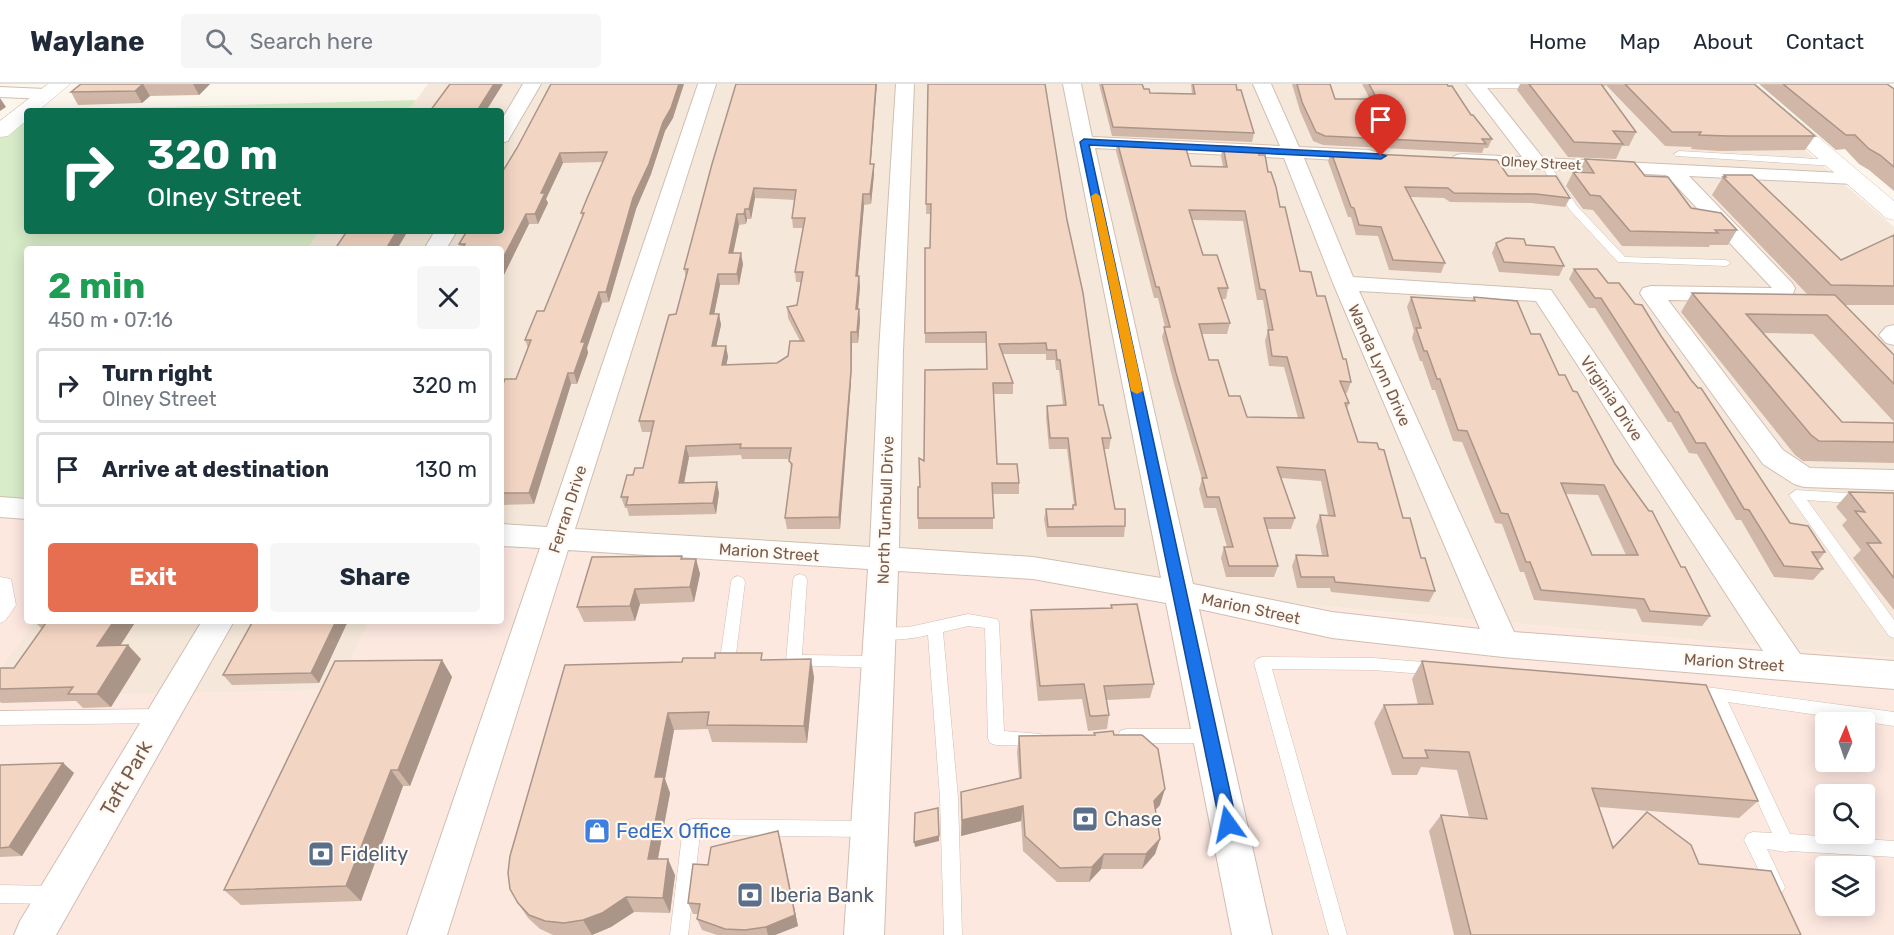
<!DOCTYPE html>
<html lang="en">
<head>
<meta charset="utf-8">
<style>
	:root { --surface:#fff; --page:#f6f6f7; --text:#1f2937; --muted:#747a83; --line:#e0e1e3; --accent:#e76f51 }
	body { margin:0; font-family:Rubik,sans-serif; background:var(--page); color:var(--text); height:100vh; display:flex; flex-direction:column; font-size:22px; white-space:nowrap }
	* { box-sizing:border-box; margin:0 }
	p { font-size:20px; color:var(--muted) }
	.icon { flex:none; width:33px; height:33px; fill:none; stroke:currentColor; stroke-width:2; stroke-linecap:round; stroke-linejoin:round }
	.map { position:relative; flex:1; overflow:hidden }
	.sheet { position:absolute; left:24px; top:162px; width:480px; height:378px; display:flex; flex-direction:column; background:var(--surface); border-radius:6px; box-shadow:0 3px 15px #0003 }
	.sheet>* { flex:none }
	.banner { position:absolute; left:24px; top:24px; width:480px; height:126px; border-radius:6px; box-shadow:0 3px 15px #0003; background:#0b6e4f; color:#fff; overflow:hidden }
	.needle { width:39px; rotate:2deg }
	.tools { position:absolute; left:1815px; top:628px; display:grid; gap:12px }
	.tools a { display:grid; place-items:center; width:60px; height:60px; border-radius:6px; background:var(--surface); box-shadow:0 3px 15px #0003; font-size:30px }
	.pin { position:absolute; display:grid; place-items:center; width:51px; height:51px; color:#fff; margin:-62px -26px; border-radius:50% 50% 50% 0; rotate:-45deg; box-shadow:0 0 6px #0007 }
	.pin .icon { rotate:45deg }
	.me { position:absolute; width:66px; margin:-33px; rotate:348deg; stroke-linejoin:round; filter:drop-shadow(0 0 4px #0008) }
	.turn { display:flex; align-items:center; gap:21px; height:126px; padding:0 24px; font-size:27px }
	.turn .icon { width:78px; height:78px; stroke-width:2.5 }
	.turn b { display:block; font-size:42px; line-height:51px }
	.round { display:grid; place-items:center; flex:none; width:63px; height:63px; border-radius:6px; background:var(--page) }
	.headline { display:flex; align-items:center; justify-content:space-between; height:102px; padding:0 24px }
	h1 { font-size:36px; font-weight:700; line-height:45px; color:#1e9e55 }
	.cta { display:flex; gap:12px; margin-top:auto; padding:12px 24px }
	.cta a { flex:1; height:69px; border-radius:6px; background:var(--accent); color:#fff; font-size:24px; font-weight:700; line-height:69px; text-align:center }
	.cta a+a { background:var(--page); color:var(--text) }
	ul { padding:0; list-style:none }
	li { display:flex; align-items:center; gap:18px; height:75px; margin:0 12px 9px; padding:0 12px; border:3px solid var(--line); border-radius:6px }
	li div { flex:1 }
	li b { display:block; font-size:22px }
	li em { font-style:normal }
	header { display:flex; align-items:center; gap:36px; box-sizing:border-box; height:84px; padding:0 30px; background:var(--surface); border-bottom:2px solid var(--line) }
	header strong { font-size:28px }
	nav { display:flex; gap:33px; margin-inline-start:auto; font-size:21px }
	.search { width:420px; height:54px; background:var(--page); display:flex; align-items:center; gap:15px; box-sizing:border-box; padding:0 21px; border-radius:6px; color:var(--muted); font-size:22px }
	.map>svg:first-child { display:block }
	.residential { fill:#f5e8da }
	.commercial { fill:#fde8e0; fill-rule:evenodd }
	.green { fill:#d8ecc9 }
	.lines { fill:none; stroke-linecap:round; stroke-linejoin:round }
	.lane-casing { stroke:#d1beb0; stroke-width:1 }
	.street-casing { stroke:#d1beb0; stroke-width:2 }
	.secondary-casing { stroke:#d6c0b0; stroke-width:1 }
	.lane { fill:#fff; fill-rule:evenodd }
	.street { fill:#fff; fill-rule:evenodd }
	.secondary { fill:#fff; fill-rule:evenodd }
	.wall { fill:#d1b7a8; fill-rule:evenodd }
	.shaded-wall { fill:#aa9588 }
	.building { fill:#f3d5c3; stroke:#aa9588; stroke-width:1.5; fill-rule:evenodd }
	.route { fill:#1a73e8; stroke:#114b97; stroke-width:1.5 }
	.slow { fill:#f59e0b }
	.labels { text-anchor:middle; stroke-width:4.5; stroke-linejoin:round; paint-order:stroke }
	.far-street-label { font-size:14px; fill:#7a5c4d; stroke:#fffaf3 }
	.street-label { font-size:16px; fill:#7a5c4d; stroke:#fffaf3 }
	.near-street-label { font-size:20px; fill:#7a5c4d; stroke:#fffaf3 }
	.near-service-label { font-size:20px; fill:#4e5e75; stroke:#fffaf3; text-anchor:start }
	.near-shop-label { font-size:20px; fill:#366cbe; stroke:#fffaf3; text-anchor:start }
</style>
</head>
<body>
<header>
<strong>Waylane</strong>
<div class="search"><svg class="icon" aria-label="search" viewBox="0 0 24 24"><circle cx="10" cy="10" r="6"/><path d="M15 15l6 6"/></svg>Search here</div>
<nav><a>Home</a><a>Map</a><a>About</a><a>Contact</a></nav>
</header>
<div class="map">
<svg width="1894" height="851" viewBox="0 0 1894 851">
	<rect width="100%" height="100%" fill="#fdf6ec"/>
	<path class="residential" d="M428,0H1728L1894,143V574L1034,496L501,464V165H307L320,147H501V27H408Z
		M35,537H369L337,606L0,613V585Z"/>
	<path class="commercial" d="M0,413L27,414V537H35L0,585Z
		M501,464L1034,496L1894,574V851H0V613L337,606L369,537H501ZM1826,639H1864V678H1826ZM1826,711H1864V750H1826ZM1826,783H1864V822H1826Z"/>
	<path class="green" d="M416,16L408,27H27V147H320L307,165H27V414L0,413V47L26,27Z"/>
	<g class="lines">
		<defs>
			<path id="lane" d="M1474,0H1526L1528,2L1524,4H1476L1472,2Z
				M1679,67L1835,76L1840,79L1835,82L1676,72L1674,70Z
				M1542,78H1548L1577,122L1625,173L1726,176L1731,179L1726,182L1618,178L1570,126L1540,80Z
				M1796,406L1894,412V422L1807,416L1894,536V554L1889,552L1791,414L1789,411Z
				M800,490L805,492L807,496L802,571L879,572L884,574L887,578L884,582L879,584L789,581L786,577L793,496L795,492Z
				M738,492L743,494L745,498L736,570L744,572L747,576L744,580C737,583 730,583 723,580L720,576L731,498L733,494Z
				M0,493L11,495L16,521L5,537L0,539Z
				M968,530L997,535L999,539L1004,647L1041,650L1043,655L1041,660L1035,662L996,661L990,659L988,654L985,544L968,542L943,548L958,714L962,851H944L940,714L928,551C911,555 892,558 875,552L872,548L875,544L909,543Z
				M1262,573L1373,574L1436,579L1441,580L1444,585L1441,590L1436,591L1373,586L1272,585L1347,851H1329L1254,579L1257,575Z
				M1691,601L1894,628V642L1728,618L1790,750L1894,757V773L1790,767L1786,768L1767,765L1785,803L1782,809L1776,812L1770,809L1744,756L1747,750L1753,748L1772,749L1711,616L1685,613L1683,608L1685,603Z
				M162,625L168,627L170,632L168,637L162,639L0,641V627Z
				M1126,645H1209L1215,647L1217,652L1215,657L1209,659H1126L1120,657L1118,652L1120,647Z
				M692,735L868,737L874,739L877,745L874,751L868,753L700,751L688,851H670L683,743L686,737Z
				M0,801L52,802L58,805L61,811L58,817L52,820L0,819Z"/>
			<path id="street" d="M523,0H541L510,53L508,57L501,59V37Z
				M698,0H716L575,445L870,463L879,267L896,0H914L903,267L899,464L1033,473L1161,494L1063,0H1081L1092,53L1280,62L1253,0H1271L1299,63L1369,66L1376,68L1379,72L1376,76L1369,78L1304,74L1353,193L1551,206L1800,570L1894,577V605L1503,573L1332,554L1199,525L1272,851H1232L1166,519L1033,495L898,487L884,851H844L868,485L568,466L447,851H407L540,464L501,462V440L547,443ZM1095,64L1284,74L1333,199L1480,545L1332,528L1193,500ZM1359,207L1536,217L1763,567L1514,548Z
				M1466,0H1484L1543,74L1861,90L1864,94L1861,98L1854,100L1689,92L1792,199L1795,204L1791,216L1783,218L1668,216L1783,366L1810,384L1894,386V406L1804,403L1794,400L1763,380L1643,214L1640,209L1643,204L1651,202L1772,204L1666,91L1454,80L1451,76L1454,72L1461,70L1522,73Z
				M0,3L46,5L52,6L55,10L52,14L46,15L0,13Z
				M435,147H457L446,165H424Z
				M1894,241V261L1886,259L1879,251L1886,243Z
				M0,413L27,415V435L0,433Z
				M202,537H234L56,851H14L20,837Z"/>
			<path id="secondary" d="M48,0H70L38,27H27V36L8,52L0,53V37Z
				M1733,0H1755L1894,117V136L1886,134Z"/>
		</defs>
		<use href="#lane" class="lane-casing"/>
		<use href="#street" class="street-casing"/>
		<use href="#secondary" class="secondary-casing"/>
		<use href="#lane" class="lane"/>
		<use href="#street" class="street"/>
		<use href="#secondary" class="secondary"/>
	</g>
	<path class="wall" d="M81,0H210L199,11L150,12L142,19L78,21L71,8Z
		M928,0L1099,321L1111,354L1109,365H1104L1115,425L1125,442L1124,453H1047L1044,435L1046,425H1072L1074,421L1067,365H1049L1046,332L1047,322L1063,321L1059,286H1056L1055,276H1046V270H1002L1013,299V310H994L997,380L1019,399V410H993V445H918V434L920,403L924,377L987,285L986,259H925V164H930L931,130H926Z
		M1099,0H1142L1144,5L1150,9L1192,10L1191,0H1236L1237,6L1254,49L1252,58L1112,52Z
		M1292,0H1330L1335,15H1370L1362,0H1447L1471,31L1492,55L1488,64H1484L1482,69L1323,61L1313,57L1300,27Z
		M1520,0H1754L1815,52L1805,66L1719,67L1691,65L1692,63L1665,62L1606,1L1603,3L1636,48L1629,62H1622L1616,75L1568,73L1517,6Z
		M1759,0H1887L1894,5V107L1869,86L1859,80L1845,65L1836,66Z
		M673,34L665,47L651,90L636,125L609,218L602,219L587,264L588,269L577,300H571L534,420L501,421V305L516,295L528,264L525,256L544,227L583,133L581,129L603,78L563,79L546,115L548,119L538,140H529L510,177L501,165H461L459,160L517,64Z
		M1117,57L1191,82L1223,83L1221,72L1223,62L1259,71L1268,88L1300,187L1317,212L1351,298L1347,309H1345L1349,319L1347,325L1358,358L1403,434L1435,507L1429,518L1331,508L1330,504H1297L1292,482L1296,471H1322L1316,442L1320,431H1328L1321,397L1281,394L1295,434L1291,445H1267L1278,482L1274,493H1226L1221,474L1224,463H1227L1216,424H1204L1199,405L1202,395L1174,300L1162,253L1165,243L1158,214H1154L1116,67ZM1192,136L1243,137L1257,216H1263L1268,246L1265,257L1269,282L1284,283L1298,334L1247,333L1229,312L1209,276L1202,250H1227L1230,239L1222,215H1226L1228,204L1203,171Z
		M1331,68L1508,92L1570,114L1565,123L1531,119L1450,118L1444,114L1410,113L1445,179L1441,189L1389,186L1378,152L1356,151L1351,133H1348L1328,77Z
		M1585,75L1645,92L1691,124L1737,146L1728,161H1710L1709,163L1622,162L1593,126L1583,125L1566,102L1573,88H1579Z
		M712,80H871L874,90L871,120L864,121L858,192H859L860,203L858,225H859L860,236L858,259H852L851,298L840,445H787L785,434L791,388L790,375H742L741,371L689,373L684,399L719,409L716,430L629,432L627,424H625L621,413L633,391L643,384L651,348H642L639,337L676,230L686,193L684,185ZM755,114L795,116L792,134L793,144H803L795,188L796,198H801L797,221L787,223L788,234L800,257L788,272L777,279L726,281L728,273L726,262H716L721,241L719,230H714L720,201H739L743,180L733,169L739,141L746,140L747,135H751Z
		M1724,91L1841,176L1894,151V221H1844L1894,271V338L1813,250L1764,249L1842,338L1894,339V379L1803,377L1795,371L1681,228L1692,209L1808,211L1712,111Z
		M1496,159L1564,182L1559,192L1499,188L1492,169Z
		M1574,185L1608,199L1635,220L1661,252L1790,439L1825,468L1818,477L1823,485L1813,496L1774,493L1741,436H1736L1697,370L1689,369L1671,338H1668L1595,224H1589L1569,195Z
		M1411,213L1472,217L1474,213L1531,250L1559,291L1573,307L1615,380L1681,483L1710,532L1702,542L1642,538L1636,525L1534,516L1524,488H1520L1502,440L1495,439L1462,358L1453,357L1435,306H1432L1422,277H1420L1412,254L1414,247L1407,223ZM1565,410L1598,411L1626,471H1592Z
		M1849,408L1894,409V526L1853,474L1861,466L1842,441L1847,436L1836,423Z
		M682,472V475H696L700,490L694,518L640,520L635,537L584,538L577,523Z
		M1111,521L1154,600L1150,614L1107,616L1109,631L1107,645L1088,647L1082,615L1038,617L1030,541L1031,526L1111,524Z
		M37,537H136L120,561L141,575L111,623L83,624L76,617L2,619L0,618V585L14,584L42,545L36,539Z
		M253,537H348L319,599L232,601L223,591Z
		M442,576L452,593L410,702H403L361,817L241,821L224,806Z
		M763,576L814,593L807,659L712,658L708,645L674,646L665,695L670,709L658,775L675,791L670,829L634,828L611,843L592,851H553L540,845L528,834L518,819L682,578Z
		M1422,577L1758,717L1739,734L1599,723L1613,763L1647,728L1699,780L1801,851H1454L1429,747L1441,731L1469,733L1457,686L1421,683L1417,691H1392L1374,639L1384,621H1418L1412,595Z
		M1094,649L1114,651L1160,721L1155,726L1160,755L1155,770L1142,785H1101L1089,798H1057L1023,767L1021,737L961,752V708L1019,694L1017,668L1019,652L1094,651Z
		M63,679L74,689L22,772L0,773V681Z
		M781,758L798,842L775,851H717L702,846L697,835L698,830H693L688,819L708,781Z"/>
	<path class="shaded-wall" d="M143,0L150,12L142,19L135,7Z
		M193,0H210L199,11Z
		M494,0H503L486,27H477Z
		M679,0H684L673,34L665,47L651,90L636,125L609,218L606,208L633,114L663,38Z
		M876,0H877L870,90V80Z
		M0,14L6,23L0,27Z
		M560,69L563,79L546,115L548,119L538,140L535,130L541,109Z
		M874,80V90L871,120L870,110Z
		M754,104L755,114L751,135L749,125Z
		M863,110L864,121L857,203L856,192Z
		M745,125L747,135L746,140L744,130Z
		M526,130L529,140L501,197V178Z
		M737,130L739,141L731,180L729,169Z
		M397,147H408L397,165H386Z
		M741,169L743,180L739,201L737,190Z
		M718,190L720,201L712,241L710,230Z
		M859,192L860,203L857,236L856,225Z
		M599,208L602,219L587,264L588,269L577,300L574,289L581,258Z
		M859,225L860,236L858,259L857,248Z
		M719,230L721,241L714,273L712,262Z
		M851,248L852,259L851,298L840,445L839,433Z
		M726,262L728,273L724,292L722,281Z
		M568,289L571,300L534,420L529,409Z
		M686,362L689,373L682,410L679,399Z
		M717,398L719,409L716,430L713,419Z
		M696,475L700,490L694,518L690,503Z
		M635,505L640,520L635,537L630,522Z
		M114,537H136L111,576L97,562Z
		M336,537H348L319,599L311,589Z
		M128,561L141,575L111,623L97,610Z
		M811,575L814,593L807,659L804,642Z
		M442,576L452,593L410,702L398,686Z
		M668,629L674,646L665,695L670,709L655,790L648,775L655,693Z
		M63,679L74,689L22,772L9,763Z
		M391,686L403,702L361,817L346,802Z
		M1165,705L1160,721L1149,733L1154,717Z
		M1023,722L1021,737L961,752L962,736Z
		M778,747L798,842L775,851H768L766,843Z
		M939,752V757L915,763L914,758Z
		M1160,755L1155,770L1142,785L1146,770Z
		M1104,770L1101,785L1089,798L1092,783Z
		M668,775L675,791L670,829L663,814Z
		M626,813L634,828L611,843L592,851L583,836Z"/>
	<path class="building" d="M81,0H143L135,7L71,8Z
		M450,0H494L477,27H430Z
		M551,0H679L671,24L663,38L649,80L633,114L606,208H599L581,258H585L574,289H568L529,409H501V305L505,295H516L531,256H525L537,227H544L584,129H581L588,112L607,68L560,69L541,109H545L535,130H526L501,178V165H462L465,160H459L467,147H501V90L517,64Z
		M736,0H876L870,80H874L870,110H863L856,192H859L856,225H859L857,248H851V287L839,433L785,434L792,380L789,377L791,364H740L741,360L686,362L679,399L717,398L713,419L626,421L628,413H621L627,391H633L635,384H643L654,337H639L669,231L676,230L688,185H684L712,80ZM754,104L796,106L792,134H805L795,188H803L797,221L787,223L804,257H790L788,272L777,279L722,281L726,262H712L719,230H710L718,190H737L741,169H729L737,130H744L745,125H749Z
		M928,0H1045L1067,136L1083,209L1099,321H1103L1111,354H1102L1115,425H1125V442L1048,443L1046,425H1073V421H1076L1068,354H1050L1047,322L1066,321L1060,276H1057L1056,266H1047L1046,259L999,260L1013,299H993L997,380H1017L1019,399H992L994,434H918V403H920L919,374L924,377L925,286L987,285L986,248L925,249V164H930L931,120H926Z
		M1102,0H1142L1144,5H1149L1150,9L1195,10L1193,0H1236L1237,6H1241L1254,49L1113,43Z
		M1297,0H1330L1335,15H1377L1369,0H1447L1448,2H1452L1471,31H1473L1492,55H1482L1486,60L1325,52L1316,48L1302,18Z
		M1529,0H1601L1636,48L1613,47L1623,60L1574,58Z
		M1625,0H1754L1815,52H1728L1699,51L1701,48H1672Z
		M1783,0H1887L1894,5V83L1880,71L1869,65L1855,51H1846Z
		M1117,57L1185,61L1191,82L1227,83L1223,62L1257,64L1259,71H1265L1268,88H1271L1276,103L1280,123H1285L1300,187L1311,188L1317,212H1325L1343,275H1346L1351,298L1340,297L1349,319H1345L1358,358L1377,359L1379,365L1384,366L1403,434H1410L1421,474H1425L1435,507L1335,498L1334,493H1301L1296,471L1328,472L1320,431L1335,432L1325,386L1277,383L1295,434H1264L1278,482H1229L1224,463H1233L1219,413H1207L1202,394H1207L1176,289L1164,243H1170L1159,203H1156ZM1189,126L1245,127L1260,205L1265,206L1273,246H1268L1272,272L1287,273L1304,334L1247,333L1240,312H1229L1218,276H1209L1199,240L1230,239L1218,204H1228L1217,171H1203Z
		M1331,68L1497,76L1508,92H1556L1570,114L1536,110L1454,109L1448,104L1405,103L1445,179L1393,176L1381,143L1359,141L1354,124L1351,123Z
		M1585,75L1634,78L1645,92L1668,93L1691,124L1721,129L1737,146H1715L1718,149L1630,147L1600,112L1590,111L1573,88L1594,89Z
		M1724,91H1752L1841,176L1894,151V202L1831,201L1723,93H1726Z
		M347,147H397L386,165H335Z
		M1506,154L1524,155L1526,161L1554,163L1564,182L1504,178L1496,159Z
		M1574,185H1597L1608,199H1619L1635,220L1642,221L1661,252L1691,296L1698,304H1701L1790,439L1808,442L1825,468H1812L1823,485L1784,482L1749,426L1744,425L1705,359H1696L1678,328H1675L1601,214H1595Z
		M1692,209L1835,211L1894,271V300L1827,231L1746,230L1842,338L1894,339V358L1819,357L1811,351Z
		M1411,213L1475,217L1474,213L1517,217L1531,250H1540L1559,291H1565L1573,307L1577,308L1615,380L1649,427H1652L1681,483H1685L1710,532L1650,527L1644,515L1541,506L1530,478H1526L1508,430L1501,429L1467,347L1458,346L1440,295H1437L1427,267H1424L1416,244H1421ZM1561,399L1604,401L1638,471H1592Z
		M1849,408L1894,409V494L1867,459H1881L1855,427L1865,428Z
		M682,472L681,475H696L690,503L635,505L630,522L577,523L592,473Z
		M1137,520L1154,600L1104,602L1109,631L1095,632H1090L1084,600L1040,602L1031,526L1112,524L1111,521Z
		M37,537H114L97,562L128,561L97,610H68L73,603L0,605V585L1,584H14L46,539H36Z
		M253,537H336L311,589L223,591Z
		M715,569H762L761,576L811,575L804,642L707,641L709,628L668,629L655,693H664L648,775H668L663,814L626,813L602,829L583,836L564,839L545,837L529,831L518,819L510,805L508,789L510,772L565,581L682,578L683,574H715Z
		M442,576L398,686H391L346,802L224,806L335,577Z
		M1422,577L1706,601L1758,717L1592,704L1613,764L1647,728L1691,761L1699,780L1771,787L1801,851H1471L1441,731L1487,735L1469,668L1425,666L1428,674H1403L1384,621L1433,620Z
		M1113,647L1114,651H1142L1158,665L1165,705L1154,717L1160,755L1146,770H1104L1092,783L1060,784L1025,752L1023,722L962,736L961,708L1021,694L1019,652L1095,651L1094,649Z
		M63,679L9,763L0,764V681Z
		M938,724L939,752L914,758L915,729Z
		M778,747L795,831L766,843L745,846L725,845L697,835L700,820L688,819L693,780L708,781L711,763Z"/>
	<path class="route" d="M1084,55L1381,70L1386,72L1381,75L1089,61L1237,740L1235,746L1228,748L1222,746L1220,740L1080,58Z"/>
	<path class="slow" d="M1096,109L1100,112L1143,307L1137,310L1131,307L1091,112Z"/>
	<defs>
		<symbol id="bank-square" viewBox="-11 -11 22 22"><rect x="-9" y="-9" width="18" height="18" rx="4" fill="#5c6f8a" stroke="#fffaf3"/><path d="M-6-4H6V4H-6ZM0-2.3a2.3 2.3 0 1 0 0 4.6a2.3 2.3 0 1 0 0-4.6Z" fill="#fff"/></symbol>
		<symbol id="shop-square" viewBox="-11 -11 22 22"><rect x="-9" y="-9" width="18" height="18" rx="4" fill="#3f7fe0" stroke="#fffaf3"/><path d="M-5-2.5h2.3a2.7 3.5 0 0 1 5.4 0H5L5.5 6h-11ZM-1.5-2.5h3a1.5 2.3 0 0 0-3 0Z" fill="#fff"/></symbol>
	</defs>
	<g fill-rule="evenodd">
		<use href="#bank-square" x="1070" y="720" width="30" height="30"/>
		<use href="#shop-square" x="582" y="732" width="30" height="30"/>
		<use href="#bank-square" x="306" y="755" width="30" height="30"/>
		<use href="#bank-square" x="735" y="796" width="30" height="30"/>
	</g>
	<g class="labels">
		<g class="far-street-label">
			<text transform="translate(1541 79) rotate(3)" y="5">Olney Street</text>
		</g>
		<g class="street-label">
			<text transform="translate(1380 281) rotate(66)" y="6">Wanda Lynn Drive</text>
			<text transform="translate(1612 314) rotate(56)" y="6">Virginia Drive</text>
			<text transform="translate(567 425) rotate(-72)" y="6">Ferran Drive</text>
			<text transform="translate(885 426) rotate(-88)" y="6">North Turnbull Drive</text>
			<text transform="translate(769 468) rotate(4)" y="6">Marion Street</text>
			<text transform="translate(1251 524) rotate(12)" y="6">Marion Street</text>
			<text transform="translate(1734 578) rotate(4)" y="6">Marion Street</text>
		</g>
		<g class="near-street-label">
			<text transform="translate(126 694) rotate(-60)" y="7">Taft Park</text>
		</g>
		<g class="near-service-label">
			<text x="1104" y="742">Chase</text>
			<text x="340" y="777">Fidelity</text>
			<text x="770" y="818">Iberia Bank</text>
		</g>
		<g class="near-shop-label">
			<text x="616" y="754">FedEx Office</text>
		</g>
	</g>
</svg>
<div class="tools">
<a><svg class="needle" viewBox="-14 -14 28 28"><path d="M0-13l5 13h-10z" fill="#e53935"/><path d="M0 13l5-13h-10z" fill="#747a83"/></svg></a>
<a><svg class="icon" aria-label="search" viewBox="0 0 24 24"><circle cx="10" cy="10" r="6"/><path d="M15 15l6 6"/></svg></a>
<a><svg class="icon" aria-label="layers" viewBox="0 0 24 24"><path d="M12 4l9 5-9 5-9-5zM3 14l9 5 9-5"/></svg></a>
</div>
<div class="pin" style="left:1381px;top:72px;background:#d93025"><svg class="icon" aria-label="arrive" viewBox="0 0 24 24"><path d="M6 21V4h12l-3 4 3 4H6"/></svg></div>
<svg class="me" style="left:1228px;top:740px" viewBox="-20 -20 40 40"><path d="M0-17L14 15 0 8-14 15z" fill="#1a73e8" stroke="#fff" stroke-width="4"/></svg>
<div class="banner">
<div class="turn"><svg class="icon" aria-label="right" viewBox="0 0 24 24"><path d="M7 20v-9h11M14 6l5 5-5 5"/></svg><div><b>320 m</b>Olney Street</div></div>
</div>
<section class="sheet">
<div class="headline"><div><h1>2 min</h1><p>450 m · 07:16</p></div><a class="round"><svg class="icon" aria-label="close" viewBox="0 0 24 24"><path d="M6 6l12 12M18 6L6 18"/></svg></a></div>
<ul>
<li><svg class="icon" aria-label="right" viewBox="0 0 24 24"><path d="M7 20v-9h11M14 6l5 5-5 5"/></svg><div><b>Turn right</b><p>Olney Street</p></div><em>320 m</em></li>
<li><svg class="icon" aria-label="arrive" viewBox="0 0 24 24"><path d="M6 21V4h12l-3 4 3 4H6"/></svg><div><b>Arrive at destination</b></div><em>130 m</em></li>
</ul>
<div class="cta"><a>Exit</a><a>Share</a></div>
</section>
</div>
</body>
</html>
